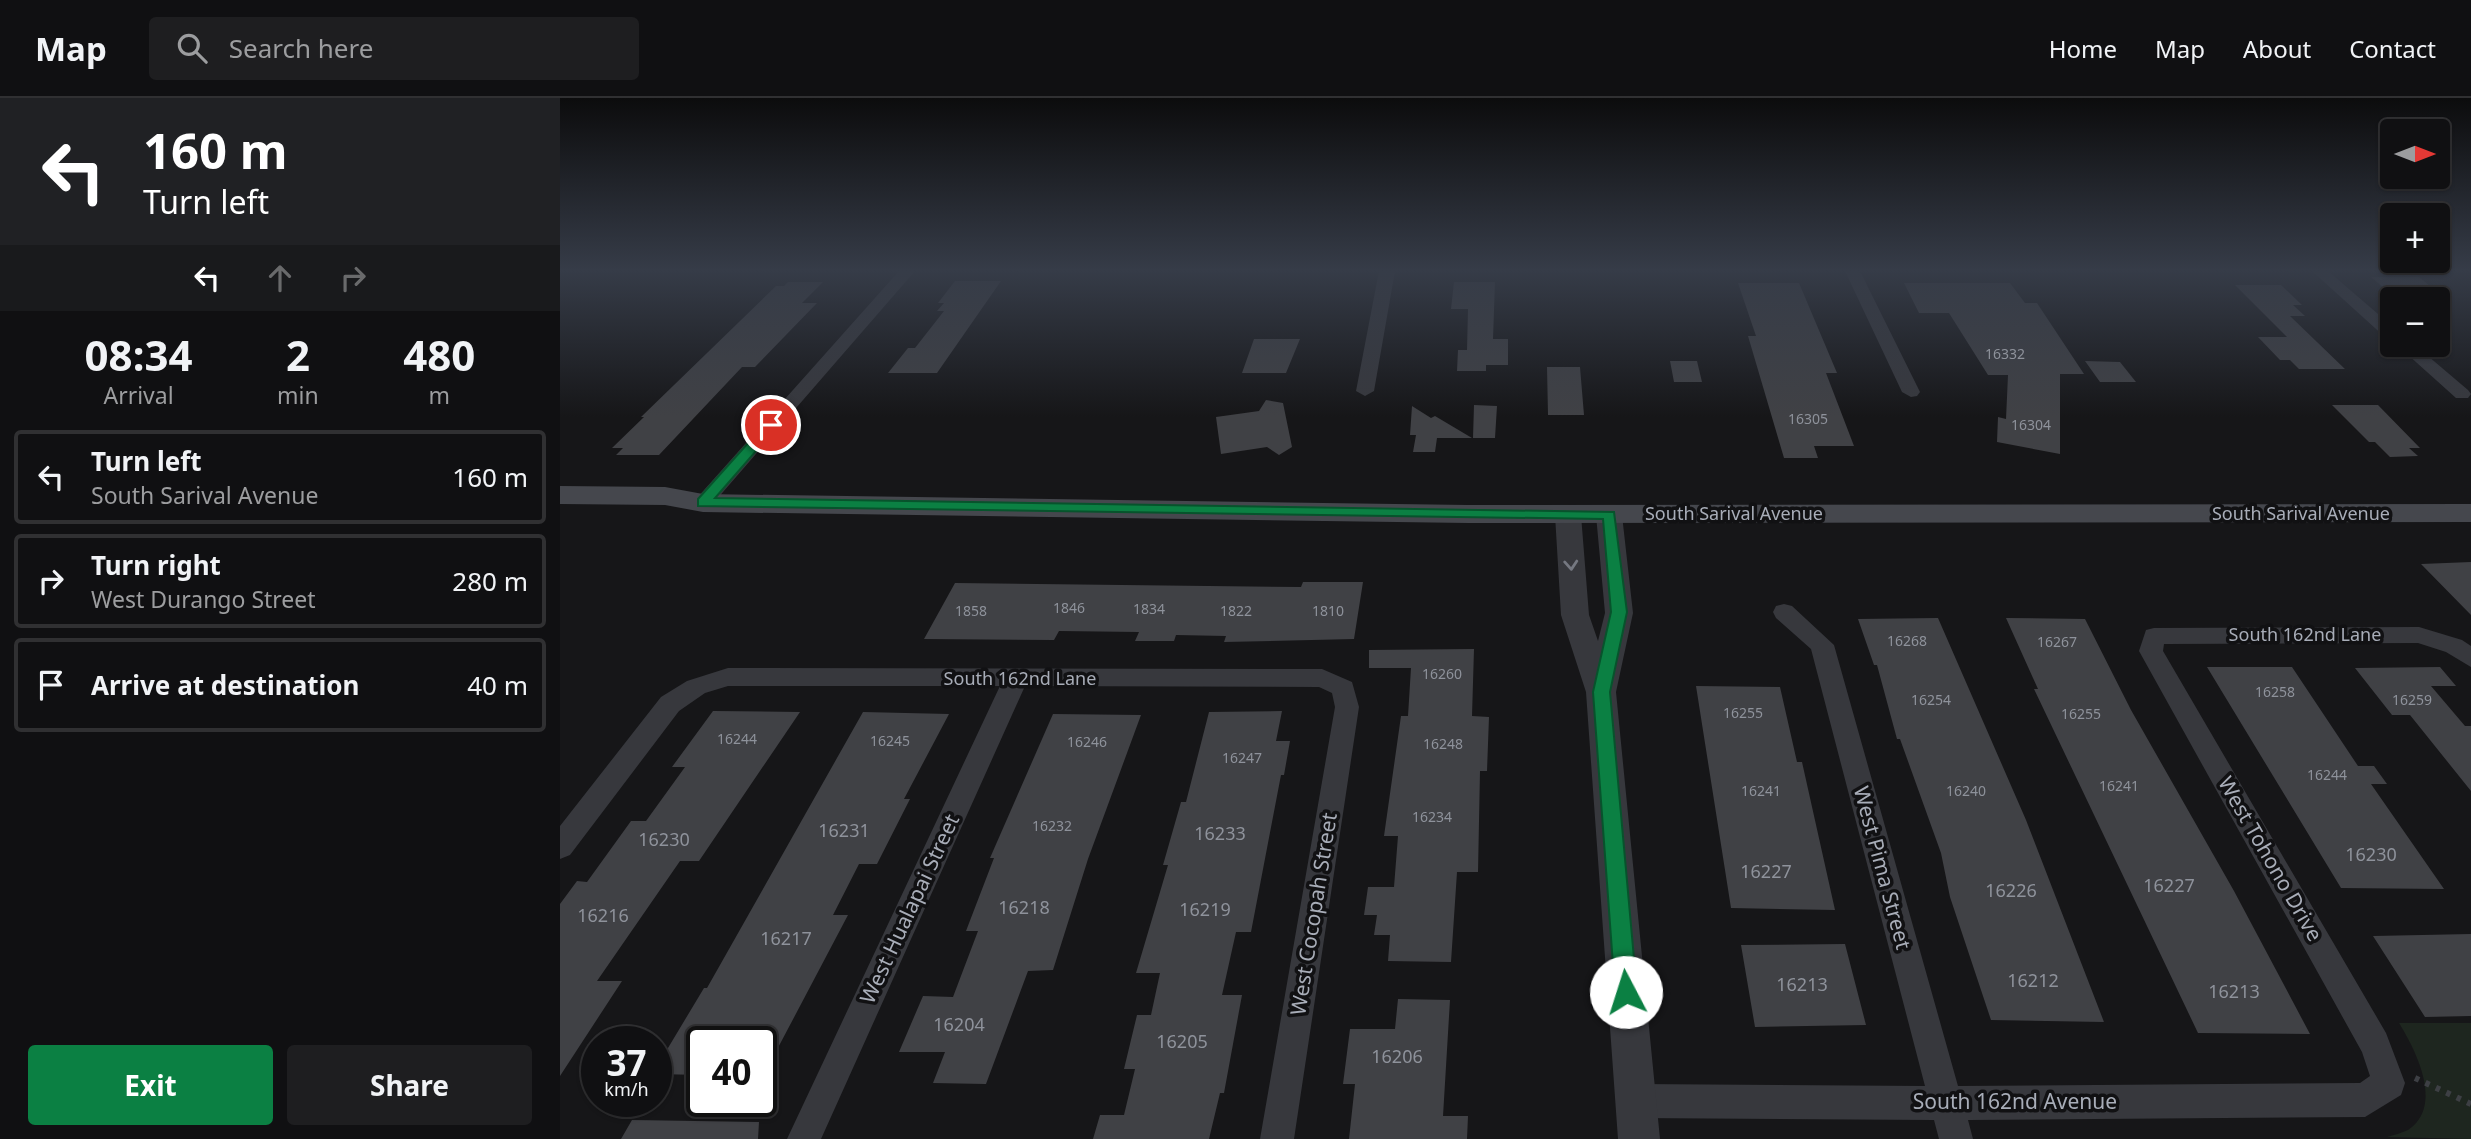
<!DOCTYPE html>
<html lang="en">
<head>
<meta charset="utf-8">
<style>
	:root { --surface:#101012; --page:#1e1e20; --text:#f1f3f6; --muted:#9c9d9f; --line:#303032; --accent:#0b8043 }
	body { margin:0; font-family:"Noto Sans",sans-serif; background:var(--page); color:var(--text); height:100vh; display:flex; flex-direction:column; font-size:26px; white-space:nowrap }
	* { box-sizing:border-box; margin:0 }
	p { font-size:23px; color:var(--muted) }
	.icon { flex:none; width:38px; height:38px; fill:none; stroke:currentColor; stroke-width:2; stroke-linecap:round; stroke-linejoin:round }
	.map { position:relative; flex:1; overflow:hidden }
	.sheet { display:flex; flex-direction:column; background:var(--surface); width:560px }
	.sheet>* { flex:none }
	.guide { background:#202124; color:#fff; overflow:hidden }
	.needle { width:46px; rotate:90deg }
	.tools { position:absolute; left:1820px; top:21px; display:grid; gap:14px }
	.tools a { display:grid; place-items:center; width:70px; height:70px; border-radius:7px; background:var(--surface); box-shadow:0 2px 5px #0004,0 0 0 2px var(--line); font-size:35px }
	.speed { position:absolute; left:21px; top:928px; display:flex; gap:14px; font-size:35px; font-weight:700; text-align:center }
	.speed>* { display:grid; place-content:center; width:91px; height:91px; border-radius:50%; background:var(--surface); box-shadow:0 2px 5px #0004,0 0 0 2px var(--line); line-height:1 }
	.speed small { font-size:18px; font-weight:400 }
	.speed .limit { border:4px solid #111; border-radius:10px; background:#fff; color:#111 }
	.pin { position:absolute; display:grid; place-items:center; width:60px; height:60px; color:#fff; margin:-30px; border:4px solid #fff; border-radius:50%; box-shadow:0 2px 7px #0007 }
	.me { position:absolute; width:77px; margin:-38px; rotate:355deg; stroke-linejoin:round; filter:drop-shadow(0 0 5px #0008) }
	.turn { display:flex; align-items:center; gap:24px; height:147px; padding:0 28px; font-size:32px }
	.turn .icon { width:91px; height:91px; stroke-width:2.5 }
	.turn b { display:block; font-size:49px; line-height:60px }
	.lanes { display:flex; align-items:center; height:66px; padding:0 28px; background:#0003; justify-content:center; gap:35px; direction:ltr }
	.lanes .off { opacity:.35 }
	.eta { display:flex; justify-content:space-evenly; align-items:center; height:119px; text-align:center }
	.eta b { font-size:42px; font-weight:700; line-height:49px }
	.button { display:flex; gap:14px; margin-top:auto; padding:14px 28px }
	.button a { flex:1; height:80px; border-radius:7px; background:var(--accent); color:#fff; font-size:28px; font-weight:700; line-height:80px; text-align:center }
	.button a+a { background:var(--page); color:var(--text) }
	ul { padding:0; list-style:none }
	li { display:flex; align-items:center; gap:21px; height:94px; margin:0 14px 10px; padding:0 14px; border:4px solid var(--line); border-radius:7px }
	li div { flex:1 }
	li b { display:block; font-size:26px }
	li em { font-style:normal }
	header { display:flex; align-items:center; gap:42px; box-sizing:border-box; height:98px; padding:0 35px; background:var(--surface); border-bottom:2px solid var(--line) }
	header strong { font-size:33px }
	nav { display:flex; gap:38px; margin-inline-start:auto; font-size:24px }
	.search { width:490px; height:63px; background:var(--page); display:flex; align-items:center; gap:18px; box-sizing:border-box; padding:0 24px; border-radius:7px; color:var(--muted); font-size:26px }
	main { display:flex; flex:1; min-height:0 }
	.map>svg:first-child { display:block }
	.green { fill:#1e261f }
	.building { fill:#404145 }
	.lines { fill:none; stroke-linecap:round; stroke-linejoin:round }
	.path { stroke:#3d3f44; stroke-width:6; stroke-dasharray:4.5 7; stroke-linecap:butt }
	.minor { fill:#37383d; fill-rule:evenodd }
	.tertiary { fill:#37383d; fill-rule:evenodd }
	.secondary { fill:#45474d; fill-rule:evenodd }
	.oneway { stroke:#757881 }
	.route { fill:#0b8043; stroke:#07532c; stroke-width:2 }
	.labels { text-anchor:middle; stroke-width:7; stroke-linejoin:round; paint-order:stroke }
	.number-label { font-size:14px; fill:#8e929b }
	.street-label { font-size:18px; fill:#a8adb8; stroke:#111113 }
	.near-number-label { font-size:18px; fill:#8e929b }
	.near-street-label { font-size:21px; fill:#a8adb8; stroke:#111113 }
</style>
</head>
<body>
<header>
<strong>Map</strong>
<div class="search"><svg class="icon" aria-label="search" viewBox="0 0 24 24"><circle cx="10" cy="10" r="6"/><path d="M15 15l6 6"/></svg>Search here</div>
<nav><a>Home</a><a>Map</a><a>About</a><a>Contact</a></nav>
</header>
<main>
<section class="sheet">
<div class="guide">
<div class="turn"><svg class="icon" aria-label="left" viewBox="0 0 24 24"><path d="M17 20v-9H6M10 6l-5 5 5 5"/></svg><div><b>160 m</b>Turn left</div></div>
<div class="lanes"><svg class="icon" aria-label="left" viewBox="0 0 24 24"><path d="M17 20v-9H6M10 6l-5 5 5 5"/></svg><svg class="icon off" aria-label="ahead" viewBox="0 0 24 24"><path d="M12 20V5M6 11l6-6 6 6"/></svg><svg class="icon off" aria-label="right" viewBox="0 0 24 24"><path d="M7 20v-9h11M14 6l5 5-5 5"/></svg></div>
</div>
<div class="eta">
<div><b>08:34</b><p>Arrival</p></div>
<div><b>2</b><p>min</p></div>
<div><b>480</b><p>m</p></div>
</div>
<ul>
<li><svg class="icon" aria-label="left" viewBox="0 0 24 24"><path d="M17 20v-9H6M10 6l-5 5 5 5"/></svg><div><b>Turn left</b><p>South Sarival Avenue</p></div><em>160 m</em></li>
<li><svg class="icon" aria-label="right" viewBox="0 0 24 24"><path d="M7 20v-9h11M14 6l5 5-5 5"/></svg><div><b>Turn right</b><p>West Durango Street</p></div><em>280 m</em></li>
<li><svg class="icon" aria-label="arrive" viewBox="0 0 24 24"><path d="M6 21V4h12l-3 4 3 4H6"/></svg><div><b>Arrive at destination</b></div><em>40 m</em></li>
</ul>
<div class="button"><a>Exit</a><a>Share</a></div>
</section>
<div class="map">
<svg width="1911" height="1041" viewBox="0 0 1911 1041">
	<rect width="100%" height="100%" fill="#161618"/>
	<path class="green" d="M1839,925H1911V1041L1827,1039C1833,1037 1842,1035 1848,1032C1885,1008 1855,951 1839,925Z"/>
	<path class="building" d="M1811,179H1859L1886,201H1837Z
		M395,183H441L377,275H328L348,250H355L384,213H377L384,205H378Z
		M228,184H263L242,205H257L195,269H182L99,357H56L63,350H52L84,319H81L216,188H224Z
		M894,184H935L933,241H948V267H926V273H897L898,252H907L908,211H891Z
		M1178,185H1239L1277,275H1266L1294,348H1254L1258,360H1224L1188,238H1196Z
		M1344,185H1450L1465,205H1477L1524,276H1500V356L1437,344L1438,319L1446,321L1448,277H1428L1389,215H1359Z
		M1675,187H1721L1742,207H1733L1745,218H1730L1785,271H1739L1730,262H1720L1698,239H1727Z
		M694,241H740L726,275H682Z
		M1110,263H1137L1142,284H1114Z
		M1525,263L1560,264L1576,284H1540Z
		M987,269H1020L1024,317H988Z
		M706,302L723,305L732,349L719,357L707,349L661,356L656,319L699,313Z
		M914,307L937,308L935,340H913Z
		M1772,307H1818L1860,350H1849L1858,358L1830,359L1815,344H1809Z
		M852,308L871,320L875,318L912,340H877L875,354H853L856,337H850Z
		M1911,464V517L1861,466Z
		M743,484H803L794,541L664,544L666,538L616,537L614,543H575L579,534L499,533L494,542L364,541L395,485L741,489Z
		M1378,520L1466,722L1544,924L1431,922L1390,799L1381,755L1340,641H1337L1317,567H1314L1298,521Z
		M1446,520L1525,521L1571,612L1674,793L1750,936L1638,935L1474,591H1478Z
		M914,551L912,618L929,619L927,673H920L918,774H897L891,864L828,863L830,837H814L817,817H804L808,789H834L838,738H824L841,618H848L851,570H809V552Z
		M1647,569H1732L1798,668H1814L1827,686H1811L1884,791L1781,790Z
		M1880,569L1896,588H1871L1905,628H1911V693L1850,617H1832L1795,570Z
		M1136,588L1220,589L1237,664H1242L1275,812L1171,810Z
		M153,613L240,614L139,763H120L37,883H62L0,978V806L17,783L27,784L71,723H86L125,669H112Z
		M722,613L716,643H730L724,677H721L691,834H676L662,897H682L664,995H660L649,1041H533L540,1017H564L575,971H564L577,917H591L600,875H576L608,767H603L621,704H626L649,614Z
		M303,614L389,616L344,701H350L317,766H299L273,817H288L201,982V943H142V977L96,976V970L144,890H147Z
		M493,616L581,617L528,761L493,872L468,873L426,986L373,985L385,954H339L363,898L393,899L418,833H406L434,760H430Z
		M1911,836V918L1865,919L1813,838Z
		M1285,846L1306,927L1195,929L1181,847Z
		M838,901L890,902L883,1018H908L907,1041H789L795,986H783L790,931H835Z
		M72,1022L199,1024L198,1041H61Z"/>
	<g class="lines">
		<path class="path" d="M1855,980L1911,1006"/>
		<path class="minor" d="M339,173H355L150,409H136L133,405L136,401Z
			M819,173H835L814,293L805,298L796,293Z
			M1285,173H1300L1360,294L1357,298L1351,299L1342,294Z
			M1752,173H1768L1832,228V241L1826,240Z
			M1837,247H1855L1908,292L1911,296L1908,300H1896Z
			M1224,506L1232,508L1274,547L1398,988L1800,985L1810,978L1802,954L1579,553L1586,532L1594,530L1859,529L1902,542L1911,548V569L1886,554L1858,545L1604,546L1603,553L1826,935L1845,985L1841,997L1805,1019L1408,1022L1413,1041H1379L1374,1022L1076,1020L1064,1015L1059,1003L1064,991L1076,986L1365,988L1251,551L1216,520L1213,514L1216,508Z
			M168,570L762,571L792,584L799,609L734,1041H700L775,609L772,595L759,589L465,588L261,1041H227L440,588H168L145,595L119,613L10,757L0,761V728L101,599L127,583Z"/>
		<path class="tertiary" d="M1008,409L1017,411L1021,417L1029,517L1038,543L1045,515L1036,417L1040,411H1058L1062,417L1073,515L1056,594L1100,1041H1058L1026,594L1001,517L995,417L999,411Z"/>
		<path class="secondary" d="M0,388L105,389L143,396L908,407L1911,406V424L908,425L143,414L105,407L0,406Z"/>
	</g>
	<defs><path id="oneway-chevron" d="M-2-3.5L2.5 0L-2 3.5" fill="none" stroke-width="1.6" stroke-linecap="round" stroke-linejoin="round" transform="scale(1.75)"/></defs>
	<use class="oneway" href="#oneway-chevron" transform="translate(1011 467) rotate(86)"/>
	<linearGradient id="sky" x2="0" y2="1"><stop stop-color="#0c0c0d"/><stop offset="0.54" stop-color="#363c48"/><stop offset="1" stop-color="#363c48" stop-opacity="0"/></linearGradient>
	<rect width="1911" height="319" fill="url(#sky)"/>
	<path class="route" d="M211,323L216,324V330L155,400L1054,414L1067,514L1050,594L1077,894L1074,901L1066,904L1059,901L1055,894L1033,594L1051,514L1043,421L138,408V401L207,324Z"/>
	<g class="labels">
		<g class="number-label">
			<text x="1445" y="261">16332</text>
			<text x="1248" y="326">16305</text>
			<text x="1471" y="332">16304</text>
			<text x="509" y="515">1846</text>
			<text x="589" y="516">1834</text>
			<text x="411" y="518">1858</text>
			<text x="676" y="518">1822</text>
			<text x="768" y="518">1810</text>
			<text x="1347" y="548">16268</text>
			<text x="1497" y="549">16267</text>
			<text x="882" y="581">16260</text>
			<text x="1715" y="599">16258</text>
			<text x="1371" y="607">16254</text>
			<text x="1852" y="607">16259</text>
			<text x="1183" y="620">16255</text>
			<text x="1521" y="621">16255</text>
			<text x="177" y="646">16244</text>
			<text x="330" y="648">16245</text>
			<text x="527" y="649">16246</text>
			<text x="883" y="651">16248</text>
			<text x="682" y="665">16247</text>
			<text x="1767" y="682">16244</text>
			<text x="1559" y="693">16241</text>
			<text x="1201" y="698">16241</text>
			<text x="1406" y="698">16240</text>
			<text x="872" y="724">16234</text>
			<text x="492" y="733">16232</text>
		</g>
		<g class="street-label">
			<text x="1174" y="422">South Sarival Avenue</text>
			<text x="1741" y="422">South Sarival Avenue</text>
			<text x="1745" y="543">South 162nd Lane</text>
			<text x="460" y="587">South 162nd Lane</text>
		</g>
		<g class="near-number-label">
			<text x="284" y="739">16231</text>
			<text x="660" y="742">16233</text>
			<text x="104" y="748">16230</text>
			<text x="1811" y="763">16230</text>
			<text x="1206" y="780">16227</text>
			<text x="1609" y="794">16227</text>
			<text x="1451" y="799">16226</text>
			<text x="464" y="816">16218</text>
			<text x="645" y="818">16219</text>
			<text x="43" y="824">16216</text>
			<text x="226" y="847">16217</text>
			<text x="1473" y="889">16212</text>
			<text x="1242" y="893">16213</text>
			<text x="1674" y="900">16213</text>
			<text x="399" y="933">16204</text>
			<text x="622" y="950">16205</text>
			<text x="837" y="965">16206</text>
		</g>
		<g class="near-street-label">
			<text transform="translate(1710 761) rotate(60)" y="7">West Tohono Drive</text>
			<text transform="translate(1322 770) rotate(75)" y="7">West Pima Street</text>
			<text transform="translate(350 811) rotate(-65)" y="7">West Hualapai Street</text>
			<text transform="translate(754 816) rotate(-81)" y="7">West Cocopah Street</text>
			<text x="1455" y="1011">South 162nd Avenue</text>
		</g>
	</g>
</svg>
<div class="tools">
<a><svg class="needle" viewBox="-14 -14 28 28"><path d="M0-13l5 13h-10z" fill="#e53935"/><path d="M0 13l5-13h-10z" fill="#9c9d9f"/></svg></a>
<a>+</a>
<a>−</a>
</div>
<div class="speed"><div>37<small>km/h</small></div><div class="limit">40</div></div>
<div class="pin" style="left:211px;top:327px;background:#d93025"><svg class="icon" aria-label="arrive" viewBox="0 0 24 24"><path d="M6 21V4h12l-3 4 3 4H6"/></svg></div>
<svg class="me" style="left:1066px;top:894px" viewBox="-20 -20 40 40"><circle r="19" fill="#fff"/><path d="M0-13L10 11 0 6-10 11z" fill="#0b8043"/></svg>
</div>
</main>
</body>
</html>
